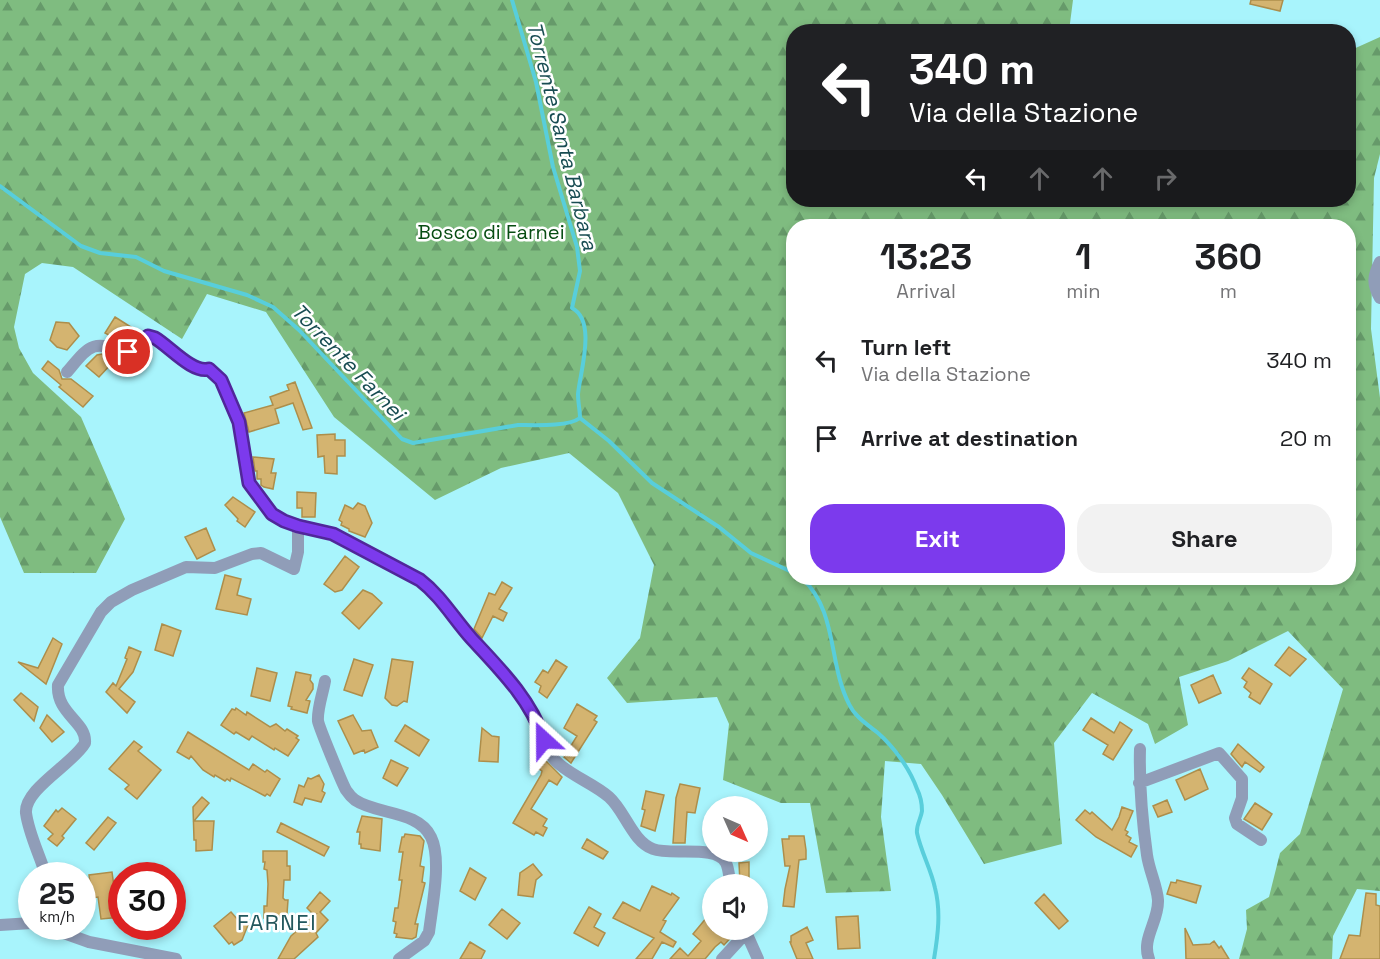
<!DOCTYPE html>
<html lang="en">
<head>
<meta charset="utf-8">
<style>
	:root { --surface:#fff; --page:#f2f2f2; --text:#202124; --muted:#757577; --accent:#7c3aed }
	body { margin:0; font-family:"Space Grotesk",sans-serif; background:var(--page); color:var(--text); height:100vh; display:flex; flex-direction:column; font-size:22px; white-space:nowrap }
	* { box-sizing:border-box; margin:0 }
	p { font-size:20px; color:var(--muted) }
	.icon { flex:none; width:33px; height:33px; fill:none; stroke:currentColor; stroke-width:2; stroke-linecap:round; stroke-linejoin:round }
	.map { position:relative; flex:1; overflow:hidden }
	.drawer { position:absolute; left:786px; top:219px; width:570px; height:366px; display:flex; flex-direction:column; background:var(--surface); border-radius:24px; box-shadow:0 3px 9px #0003 }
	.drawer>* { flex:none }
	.guide { position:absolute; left:786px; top:24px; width:570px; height:183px; border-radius:24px; box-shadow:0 3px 9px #0003; background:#202124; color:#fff; overflow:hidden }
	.needle { width:39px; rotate:135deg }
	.tools { position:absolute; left:702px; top:796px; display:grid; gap:12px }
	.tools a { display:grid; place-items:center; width:66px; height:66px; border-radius:50%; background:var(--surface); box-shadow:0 3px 9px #0003; font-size:30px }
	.speed { position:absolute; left:18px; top:862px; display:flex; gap:12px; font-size:30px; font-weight:700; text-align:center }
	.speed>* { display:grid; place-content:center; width:78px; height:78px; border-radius:50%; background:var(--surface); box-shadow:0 3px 9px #0003; line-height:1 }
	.speed small { font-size:15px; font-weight:400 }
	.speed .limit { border:9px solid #d22; background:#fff; color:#111 }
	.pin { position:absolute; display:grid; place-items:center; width:51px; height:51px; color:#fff; margin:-26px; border:3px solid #fff; border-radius:50%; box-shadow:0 2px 6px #0007 }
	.me { position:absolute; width:66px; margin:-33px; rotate:336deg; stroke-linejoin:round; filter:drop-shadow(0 0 4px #0008) }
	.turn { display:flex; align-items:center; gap:21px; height:126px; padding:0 24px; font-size:27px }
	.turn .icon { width:78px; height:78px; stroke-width:2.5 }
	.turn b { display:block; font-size:42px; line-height:51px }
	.lanes { display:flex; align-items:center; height:57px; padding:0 24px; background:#0003; justify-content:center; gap:30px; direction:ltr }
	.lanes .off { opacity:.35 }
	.eta { display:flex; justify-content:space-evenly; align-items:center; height:102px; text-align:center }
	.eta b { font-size:36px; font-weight:700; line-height:42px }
	.primary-button { display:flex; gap:12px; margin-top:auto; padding:12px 24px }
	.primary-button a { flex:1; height:69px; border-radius:24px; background:var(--accent); color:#fff; font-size:24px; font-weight:700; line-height:69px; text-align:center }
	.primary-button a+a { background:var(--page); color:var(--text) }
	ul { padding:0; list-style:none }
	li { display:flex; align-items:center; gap:18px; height:78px; padding:0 24px }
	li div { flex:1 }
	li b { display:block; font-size:22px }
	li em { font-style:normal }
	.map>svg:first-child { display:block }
	.forest { fill:url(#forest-firs); fill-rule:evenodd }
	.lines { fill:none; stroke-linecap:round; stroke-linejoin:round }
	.stream { stroke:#58cedb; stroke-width:4 }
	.building { fill:#d4b470; stroke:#ad8e4b; stroke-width:1.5 }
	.minor { stroke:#909db8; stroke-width:12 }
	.route-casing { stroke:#51269a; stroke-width:15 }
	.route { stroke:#7c3aed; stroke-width:10 }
	.labels { text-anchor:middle; stroke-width:5; stroke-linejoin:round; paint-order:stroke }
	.park-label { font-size:20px; fill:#084d13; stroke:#fff }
	.water-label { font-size:21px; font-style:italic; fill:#184c52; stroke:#fff }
	.quarter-label { font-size:22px; letter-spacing:1.5px; fill:#22575d; stroke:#fff }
</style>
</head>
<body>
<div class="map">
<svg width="1380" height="959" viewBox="0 0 1380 959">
	<defs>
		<pattern id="forest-firs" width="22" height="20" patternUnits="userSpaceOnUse" patternTransform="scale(1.5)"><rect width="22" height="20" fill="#7fbc80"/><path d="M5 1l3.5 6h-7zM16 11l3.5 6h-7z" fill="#669a6a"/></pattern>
	</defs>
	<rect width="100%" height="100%" fill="#a8f4fc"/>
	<path class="forest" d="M0,0H1073L1069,31L794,32V200H1348L1349,51L1380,37V154L1374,178L1371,329L1380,398V891L1357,889L1333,936L1332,959H1239L1247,929L1246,910L1269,897L1280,853L1300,834L1343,689L1288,631L1228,661L1179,677L1188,725L1155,744L1148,724L1092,693L1054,743L1062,844L984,864L942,795L921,764L885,761L881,817L891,891L826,893L810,803H781L723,780L729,724L717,697L627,703L607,678L640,638L654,565L618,493L569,453L501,468L435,500L334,417L266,312L207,294L182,339L73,267L42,263L25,274L14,327L19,348L33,373L81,417L125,519L96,573H24L0,517ZM794,226H1348V578H794Z"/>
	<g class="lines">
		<path class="stream" d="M512,0L536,82L553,167L577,247L580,271L572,308C597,321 580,372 578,394C578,403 580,410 580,418
			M0,186L81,246L100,253L136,257L164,271L247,295L273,307L299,330L402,439L413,443L518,425C533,425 568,427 580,418L609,441L652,483L719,527L751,553L794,573
			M802,578C838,612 828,663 849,704C855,717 868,725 878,733C894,747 910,769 917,789C920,795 922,804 922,811C921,819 916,825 917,833C921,852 931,869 935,888C941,911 938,935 934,959"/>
	</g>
	<path class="building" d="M1251,0H1283L1280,11L1250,4Z
		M115,317L134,329L123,343L105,333Z
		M56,322L69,323L79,336L67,350L57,347L50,340Z
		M102,354L112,363L99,377L86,366L97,355Z
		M48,361L59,370L62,379H71L93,396L83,407L59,387L61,385L42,369Z
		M295,382L312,428L303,430L293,403L275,409L279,423L249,432L244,413L273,405L270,397L289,390L287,385Z
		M335,434V440H345V456H337V474L325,473L324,456L318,457L317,435Z
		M253,457L274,459L271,473H276L273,489L264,487L261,485V479H257V471H255Z
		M297,492L316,493L315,517H302V508H297Z
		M233,497L255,512L245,527L237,521L238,519L225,505Z
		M358,503L365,506L372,523L365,537L349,531V529L341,525L342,522L339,520L345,505L353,509Z
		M206,528L215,550L197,559L185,537Z
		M345,556L359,567L342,590L335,592L324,584Z
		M225,575L241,579L237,595L251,599L247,615L216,609Z
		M502,582L512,588L499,609L507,613L503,621L493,616L482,638L474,629L489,593L495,595Z
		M363,590L372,594L382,603L359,629L342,613Z
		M162,624L181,631L173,656L155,650Z
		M53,638L62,644L46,684L18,662L38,668Z
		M129,647L141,652L133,672L119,689L135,702L127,713L106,692L113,683L116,686L127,659L125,658Z
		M1289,647L1306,659L1290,676L1275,665Z
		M354,659L373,665L362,696L344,690Z
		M392,659L413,662L407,702L404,701L397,706L392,705L385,698Z
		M556,660L567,667L547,698L539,692L541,686L535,682L543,670L548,673Z
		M257,668L277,673L270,701L251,696Z
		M1249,668L1272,684L1260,704L1249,697L1251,693L1244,687L1247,682L1242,678Z
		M296,672L311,675L310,680L313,684V689L306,700L310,701L307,713L291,709L292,707L288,706Z
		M1213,675L1221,693L1199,703L1191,685Z
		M21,693L38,707L34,721L14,700Z
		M577,704L597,716L594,720L597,722L571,763L564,757L577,736L564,728Z
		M236,708L246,715L247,712L270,727L276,724L285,731L287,729L298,736L296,738L299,740L288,756L275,748L274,750L252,736L249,740L236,732L234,734L221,725L232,709L235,710Z
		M47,715L64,732L52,742L40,728Z
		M353,715L362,731L371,730L378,747L365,753L364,750L354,754L338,721Z
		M1091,718L1114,733L1120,722L1132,730L1113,760L1103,754L1108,745L1083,730Z
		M405,725L429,740L419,756L395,741Z
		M482,728L492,736L499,737L498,762L479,761Z
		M188,732L249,770L253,764L265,772L267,770L280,779L270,796L267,794L265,796L231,778L230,781L227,779L225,781L215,775L214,777L203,770L191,756L189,759L177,752Z
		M134,741L142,747L138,751L161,770L137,799L125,789L129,785L109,769Z
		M1238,744L1264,767L1260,772L1245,762L1242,767L1231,754Z
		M544,759L562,777L557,785L549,780L531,809L547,819L543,826L547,828L543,836L536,832L534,835L513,823L541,775L542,771L539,769Z
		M391,760L408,768L397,786L383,778Z
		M1200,769L1208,789L1185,800L1176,780Z
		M319,775L324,784L322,791L325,793L321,802L305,798L302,805L294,802L299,785L304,787L308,778L311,779Z
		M680,784L700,788L695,813L687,812L685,843H673L676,798Z
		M646,791L664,795L655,831L641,826L645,810L642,809Z
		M202,797L209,803L194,821H214L212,850L196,851V840H194L193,807Z
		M1167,800L1172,812L1158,817L1153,806Z
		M1255,803L1272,814L1262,830L1244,819Z
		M1122,807L1133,811L1125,830L1128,832L1126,835L1131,838L1129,842L1137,846L1131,857L1096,837L1076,820L1085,810L1090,814L1092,812L1112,830L1119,817Z
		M62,808L76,819L62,836L64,838L57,846L48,839L53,834L44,826L56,810L58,812Z
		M362,816L382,819L380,851L361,848V844H359L360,832H357Z
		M108,817L116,823L94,850L86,843Z
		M281,823L329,847L324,856L277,832Z
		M405,834L420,836L424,841L420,866L424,867L422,882L425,883L415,924H418L416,937L412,939L396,937L397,934L394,933L396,922L393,921L395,908H398L402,880H399L403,852H399L402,837H404Z
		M789,836H804L806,850V859L799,860L794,907L783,906L785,889L790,866H785L782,839H789Z
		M587,839L608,852L603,859L582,848Z
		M263,851H287V866H290V880H284L283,898L285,900H288L287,914H281V918H264V906H267L268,884L267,870L264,869L265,862H263Z
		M749,862V882L740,883L739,863Z
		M533,864L542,875L536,880L533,897L518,895L520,873Z
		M470,868L486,878L475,900L460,891Z
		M112,872L115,894H117L118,903H122V917L101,919L98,897L92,898L89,875Z
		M1177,880L1201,886L1196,903L1167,894L1171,882L1176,883Z
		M652,886L671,895L672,893L679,898L663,920L666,921L660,932L676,942L673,947L662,942L652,959H636L654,938L613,918L623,902L640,911Z
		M320,892L330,901L320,912L328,920L316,933L318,937L294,959H278L291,936L316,914H313L307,908Z
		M1366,893L1376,894V905L1380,906V959H1340L1349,935L1360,936Z
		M1044,894L1068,921L1059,929L1035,903Z
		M589,907L601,914L594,927L605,933L598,946L574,933Z
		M502,909L520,923L507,939L489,925Z
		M712,911V930L737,931L724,945L721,942L715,947L705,959H670L680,948L688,956L701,941L693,934Z
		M231,912L238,920H243L248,925L242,940L234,945L232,942L229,944L214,926Z
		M858,916L860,948L838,949L836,917Z
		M807,927L813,940L806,943L813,959H797L790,942H791V936Z
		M1185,928L1193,945L1210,944L1214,941L1219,948L1221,946L1229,959H1186Z
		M470,942L485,951L481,959H460Z"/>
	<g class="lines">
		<path class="minor" d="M1380,262C1373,276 1372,284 1380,298
			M67,372C90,345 92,339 127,353L133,350L148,336C169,341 190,375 209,369L221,380L239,422L249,483L272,514L284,521L333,534L420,580C441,596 454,619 471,638C493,662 515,685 532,712C542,729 544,752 559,764C574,777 594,784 609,797C625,811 632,841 653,849C671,856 717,844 726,863C729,869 729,878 731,885
			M325,681C323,693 317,709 318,721C319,727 342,783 346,790C348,793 351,797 355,800C377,815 418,810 431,837C442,859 432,907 429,932L424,941L399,959
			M1140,749C1139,785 1142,819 1147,855C1149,870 1157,886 1158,900C1159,921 1141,939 1149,959
			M1139,783L1219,753L1242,779V798L1235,818L1237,824L1261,840
			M46,876C40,855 29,835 26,813C24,789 73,764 85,743C87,722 56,714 58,685L101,612L111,602L132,590L186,567L215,568L252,554L261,553L294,569L298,552V526
			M0,925L32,923
			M47,927L89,942L176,959
			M745,930L758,959
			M722,959L746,933"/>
	</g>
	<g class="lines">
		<defs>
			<path id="route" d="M128,352L133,350L148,336L155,338C169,346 193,374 209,369L221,380L239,422L249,483L272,514L284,521L298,526L333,534L420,580C441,596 454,619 472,639C500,669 531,700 544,740"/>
		</defs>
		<use href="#route" class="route-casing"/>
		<use href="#route" class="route"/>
	</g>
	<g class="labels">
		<g class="park-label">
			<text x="491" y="239">Bosco di Farnei</text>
		</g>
		<g class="water-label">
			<text transform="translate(562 136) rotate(76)" y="7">Torrente Santa Barbara</text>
			<text transform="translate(348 362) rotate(46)" y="7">Torrente Farnei</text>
		</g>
		<g class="quarter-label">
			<text x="277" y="930">FARNEI</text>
		</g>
	</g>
</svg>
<div class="tools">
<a><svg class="needle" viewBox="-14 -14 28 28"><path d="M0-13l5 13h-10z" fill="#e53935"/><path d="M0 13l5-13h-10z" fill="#757577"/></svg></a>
<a><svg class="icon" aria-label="sound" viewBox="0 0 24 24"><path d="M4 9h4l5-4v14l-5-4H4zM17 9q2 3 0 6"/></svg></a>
</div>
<div class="speed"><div>25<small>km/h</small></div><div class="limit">30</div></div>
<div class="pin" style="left:128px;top:352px;background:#d93025"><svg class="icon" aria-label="arrive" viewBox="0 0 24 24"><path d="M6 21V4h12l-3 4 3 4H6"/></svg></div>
<svg class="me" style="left:544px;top:740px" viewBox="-20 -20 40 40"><path d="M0-17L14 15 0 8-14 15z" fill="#7c3aed" stroke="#fff" stroke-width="4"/></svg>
<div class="guide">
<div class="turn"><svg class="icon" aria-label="left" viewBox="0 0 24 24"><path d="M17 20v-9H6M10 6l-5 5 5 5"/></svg><div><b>340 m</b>Via della Stazione</div></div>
<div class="lanes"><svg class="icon" aria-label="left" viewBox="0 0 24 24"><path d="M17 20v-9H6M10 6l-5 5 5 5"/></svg><svg class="icon off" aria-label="ahead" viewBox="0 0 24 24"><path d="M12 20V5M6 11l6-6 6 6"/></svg><svg class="icon off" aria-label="ahead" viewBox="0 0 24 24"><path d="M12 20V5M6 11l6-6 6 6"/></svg><svg class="icon off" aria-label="right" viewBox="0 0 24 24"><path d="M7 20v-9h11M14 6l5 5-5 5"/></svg></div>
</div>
<section class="drawer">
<div class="eta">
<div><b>13:23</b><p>Arrival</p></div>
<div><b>1</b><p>min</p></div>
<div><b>360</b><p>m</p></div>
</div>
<ul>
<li><svg class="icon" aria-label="left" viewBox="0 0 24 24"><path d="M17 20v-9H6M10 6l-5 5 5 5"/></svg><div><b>Turn left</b><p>Via della Stazione</p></div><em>340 m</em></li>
<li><svg class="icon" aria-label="arrive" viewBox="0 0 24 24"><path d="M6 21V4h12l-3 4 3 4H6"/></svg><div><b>Arrive at destination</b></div><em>20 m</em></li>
</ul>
<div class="primary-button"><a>Exit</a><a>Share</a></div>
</section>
</div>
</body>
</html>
